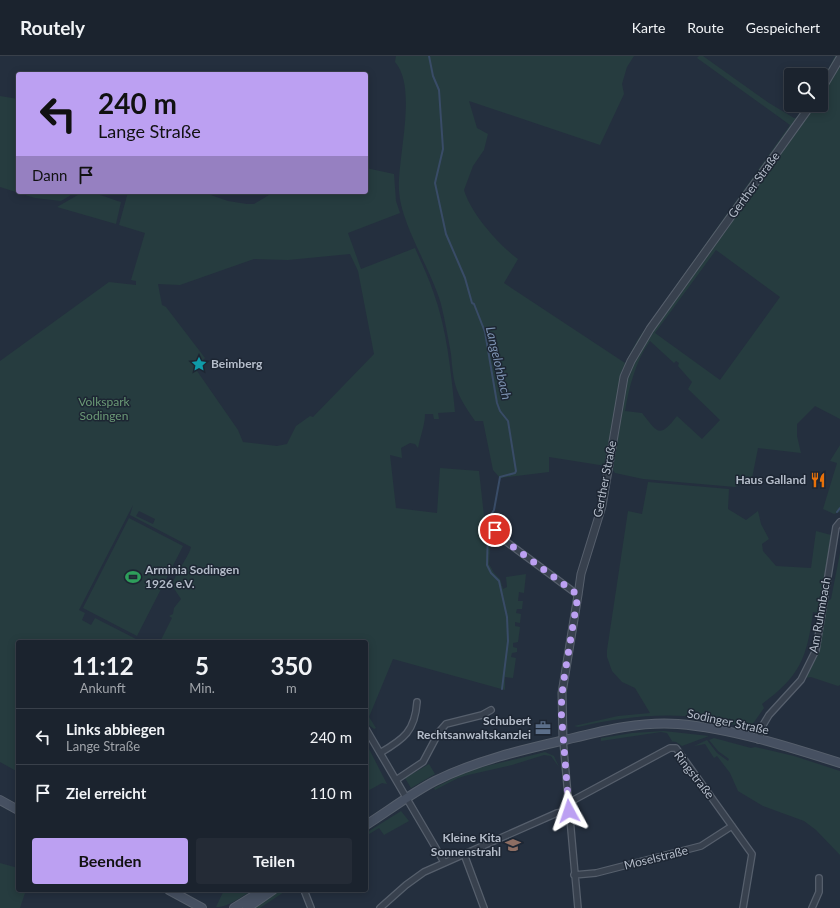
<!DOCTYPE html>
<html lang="de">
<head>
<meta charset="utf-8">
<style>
	:root { --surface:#1b232e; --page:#242b36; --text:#f1f3f6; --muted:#a0a4aa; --line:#39404a; --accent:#bca0f2 }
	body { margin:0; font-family:Lato,sans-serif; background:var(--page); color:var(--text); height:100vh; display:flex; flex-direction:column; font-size:15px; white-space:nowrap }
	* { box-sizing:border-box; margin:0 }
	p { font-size:13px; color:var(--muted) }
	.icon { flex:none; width:22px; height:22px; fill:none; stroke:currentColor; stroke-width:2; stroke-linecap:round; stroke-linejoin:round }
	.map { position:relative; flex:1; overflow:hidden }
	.sheet { position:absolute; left:16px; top:584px; width:352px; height:252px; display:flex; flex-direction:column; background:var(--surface); border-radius:4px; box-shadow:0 2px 10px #0003,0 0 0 1px var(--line) }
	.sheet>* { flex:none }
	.hud { position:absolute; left:16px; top:16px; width:352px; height:122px; border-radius:4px; box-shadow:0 2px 10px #0003,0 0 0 1px var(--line); background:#bca0f2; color:#111; overflow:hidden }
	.fabs { position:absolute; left:784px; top:12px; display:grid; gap:8px }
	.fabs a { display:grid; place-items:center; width:44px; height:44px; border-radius:4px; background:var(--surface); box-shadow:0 2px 10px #0003,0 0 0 1px var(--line); font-size:20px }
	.pin { position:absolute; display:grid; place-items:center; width:34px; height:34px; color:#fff; margin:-17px; border:2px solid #fff; border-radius:50%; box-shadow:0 1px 4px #0007 }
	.me { position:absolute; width:44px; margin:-22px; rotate:355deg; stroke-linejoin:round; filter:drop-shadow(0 0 3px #0008) }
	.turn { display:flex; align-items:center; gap:14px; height:84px; padding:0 16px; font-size:18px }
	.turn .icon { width:52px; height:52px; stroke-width:2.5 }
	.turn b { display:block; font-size:28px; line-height:34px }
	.then { display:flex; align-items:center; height:38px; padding:0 16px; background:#0003; gap:8px; font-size:15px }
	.eta { display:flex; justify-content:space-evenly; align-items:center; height:68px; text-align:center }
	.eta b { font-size:24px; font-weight:700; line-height:28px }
	.button { display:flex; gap:8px; margin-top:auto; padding:8px 16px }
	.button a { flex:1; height:46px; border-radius:4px; background:var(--accent); color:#111; font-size:16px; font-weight:700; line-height:46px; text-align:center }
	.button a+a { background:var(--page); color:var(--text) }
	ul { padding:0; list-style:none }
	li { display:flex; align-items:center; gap:12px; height:56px; padding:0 16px; border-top:1px solid var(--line) }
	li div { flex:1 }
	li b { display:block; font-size:15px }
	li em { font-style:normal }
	header { display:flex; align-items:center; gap:24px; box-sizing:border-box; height:56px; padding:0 20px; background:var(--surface); border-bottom:1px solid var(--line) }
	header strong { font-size:19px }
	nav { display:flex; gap:22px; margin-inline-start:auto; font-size:14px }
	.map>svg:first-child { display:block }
	.green { fill:#263c3f; fill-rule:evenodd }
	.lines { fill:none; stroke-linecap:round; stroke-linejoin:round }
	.stream { stroke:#394c67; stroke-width:2 }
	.minor-casing { stroke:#565f6c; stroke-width:8 }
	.tertiary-casing { stroke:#565f6c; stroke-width:9 }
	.secondary-casing { stroke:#565f6c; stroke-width:10 }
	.minor { stroke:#38414e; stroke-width:5.5 }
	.tertiary { stroke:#38414e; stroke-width:7 }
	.secondary { stroke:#465061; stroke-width:8 }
	.route { stroke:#bca0f2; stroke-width:7; stroke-dasharray:0 12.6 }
	.labels { text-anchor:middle; stroke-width:3; stroke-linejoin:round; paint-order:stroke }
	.street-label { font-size:12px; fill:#b4bcc9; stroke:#1d2633 }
	.poi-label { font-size:12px; font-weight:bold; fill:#b4bcc9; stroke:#1d2633; text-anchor:end }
	.park-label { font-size:12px; fill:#6b9a76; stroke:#1d2633 }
	.water-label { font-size:13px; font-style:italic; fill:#7c92b1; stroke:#1d2633 }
</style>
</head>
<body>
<header>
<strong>Routely</strong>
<nav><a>Karte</a><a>Route</a><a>Gespeichert</a></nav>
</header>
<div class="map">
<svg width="840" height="852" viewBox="0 0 840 852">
	<rect width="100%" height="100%" fill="#242f3e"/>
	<path class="green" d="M396,0H634L627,11L622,28L624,38L600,89L469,45L477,72L488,78L484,94L473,110L464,134C471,158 499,189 518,203L504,227L625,307L638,283L790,69L697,2L699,0H703L769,47L794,62H796L806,49H821V27L835,0H840V363L815,350L797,368V380L801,397L758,392L752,422L735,431L643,423L615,417L613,414L621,355L606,410L549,401V416L500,422L493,414L483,365H475C469,356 461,345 457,334C453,323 452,310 451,298C448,281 445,265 441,248C431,213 401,169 399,135C397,102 418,32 395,6ZM716,194L780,241L720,324L655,277ZM650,285L674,307L676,305L679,307L678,310L692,326L688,333L720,364L702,383L677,360C659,383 658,377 642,357L625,355C629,331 636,304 650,285Z
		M0,40L18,43V136H76L61,145L35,142L0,131Z
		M366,112L394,118L396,145L400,157L348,177L361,213L415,192C421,206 428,220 433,235C447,273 451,316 455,356L438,357L439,363H434L433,358H425C425,369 420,381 418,392L415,388L410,387L401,392L402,402L390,399L396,452L437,457L440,412L479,415L485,469L491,475L489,508L494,517L500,523L503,533L507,531L506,521L526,518L524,537L519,536L518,545H523L522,553H517L516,557L521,558L520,567L515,566V570L520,571L518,586L513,587V591L517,592V596L512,597L511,601L516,602L513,622L505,621V634L393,603L369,661L376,672L374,673L366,667V586H160L172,562L169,560L173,558L174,552L181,543C179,540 174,533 173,529C172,522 189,501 191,491L130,459L133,449L79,554L85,557L82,564L91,569L95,562L136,583L137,586H18V716L0,706V305L109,226L136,229V225L131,224L145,177L119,169L128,136H202L228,145L247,148H254L274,136H366ZM350,198L358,215L374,298L313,361L310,360L296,370L287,388L277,390L243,386L238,374L195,312L205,302L166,251L162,249L158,228L180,229L254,203L288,204ZM139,455L155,463L153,468L136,460Z
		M83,136C95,136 108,142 121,146L116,168L57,151Z
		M840,389V456L834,458L823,453L837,407L830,405Z
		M648,426L729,433L728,453L746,464L758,455L761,468L769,483L762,488L763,495L776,510L811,512L816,475L831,479L819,557L813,556C807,602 800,620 762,648L764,652L752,669C742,673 718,664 707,662C663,656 621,661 578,671L574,670L618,660L650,657L635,632L622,626L612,615L607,601V594L628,455L642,458Z
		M129,462L183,490L137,580L83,552Z
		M840,497V629L838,630L811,621L805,622L816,598L826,546L831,543Z
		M664,675L709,680L682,690L676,686L669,685H672L667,677L661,676L601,685V682L632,677Z
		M714,682L751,692L755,691L794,700L840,715V799L816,774L804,765L763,750L738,735L730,717L717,700L714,702L705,688L694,690L707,684L717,697L728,705L729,703L718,695L709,684Z
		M366,687L387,728L382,727L366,736Z
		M545,696L554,700L559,711L551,700L544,699L512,709L468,719L458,722L435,734L434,732L470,714Z
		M429,708L435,718L411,732L405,722Z
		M401,755L409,765L384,779L379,772L366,780V777Z
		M0,807L18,812V834H26L20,852H0Z
		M224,834H252C243,840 227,852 216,851Z
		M276,834H287L260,852H251Z"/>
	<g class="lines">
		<path class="stream" d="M429,0L433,20L439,34L443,93L435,127L446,178L465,222L472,247L474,248L485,276L497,347L500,355L508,365L516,415L515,417L500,421L494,454L491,459L488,473L487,509L491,517L499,525L507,561L508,585L502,633
			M837,456L840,452"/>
		<defs>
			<path id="minor" d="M491,469L504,484L578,539
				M366,673L444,806
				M563,684L578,852
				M759,684L763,669L769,659L801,624L816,594L836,471L840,466
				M380,697C404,683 415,675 417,646
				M396,724L423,706L439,676L446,668L482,659L491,654
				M568,747L670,692H676L752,798L743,852
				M464,798L484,852
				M574,819L596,817L701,790L732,770
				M304,834L311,852
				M380,852L406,829L424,816L557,757L569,755
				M812,852L819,836V822"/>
			<path id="tertiary" d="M821,34L840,2
				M563,684L562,637L578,539L581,518L602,450L624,321L631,305L650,273L811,49"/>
			<path id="secondary" d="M0,744L18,754
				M366,769C388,755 412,737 435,725C475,705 521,694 565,684C602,675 640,665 678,668C730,672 790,691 840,707
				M169,834L202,852
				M234,852L263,834
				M247,852L273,834"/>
		</defs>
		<use href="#minor" class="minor-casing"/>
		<use href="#tertiary" class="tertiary-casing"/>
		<use href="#secondary" class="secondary-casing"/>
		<use href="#minor" class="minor"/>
		<use href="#tertiary" class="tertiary"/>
		<use href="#secondary" class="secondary"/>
	</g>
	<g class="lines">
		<path class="route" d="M495,474L504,484L578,539L563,629L561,653L569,755"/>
	</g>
	<defs>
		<symbol id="sight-bare" viewBox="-9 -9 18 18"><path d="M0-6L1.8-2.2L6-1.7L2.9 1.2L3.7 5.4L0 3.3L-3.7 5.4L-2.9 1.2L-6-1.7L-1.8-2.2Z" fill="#0f9aa8" stroke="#1d2633" stroke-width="2.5" paint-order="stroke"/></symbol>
		<symbol id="restaurant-bare" viewBox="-9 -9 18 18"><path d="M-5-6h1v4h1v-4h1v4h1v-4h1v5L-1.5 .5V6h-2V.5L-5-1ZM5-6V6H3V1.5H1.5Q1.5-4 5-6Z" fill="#e8710a" stroke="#1d2633" stroke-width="2.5" paint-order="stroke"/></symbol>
		<symbol id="stadium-bare" viewBox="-9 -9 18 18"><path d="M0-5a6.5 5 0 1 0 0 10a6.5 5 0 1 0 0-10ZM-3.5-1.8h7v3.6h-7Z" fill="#2e9e5b" stroke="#1d2633" stroke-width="2.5" paint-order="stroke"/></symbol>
		<symbol id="office-bare" viewBox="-9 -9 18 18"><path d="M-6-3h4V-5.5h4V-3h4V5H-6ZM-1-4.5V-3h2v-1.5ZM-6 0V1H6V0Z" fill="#5c6f8a" stroke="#1d2633" stroke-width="2.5" paint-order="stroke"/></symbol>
		<symbol id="school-bare" viewBox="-9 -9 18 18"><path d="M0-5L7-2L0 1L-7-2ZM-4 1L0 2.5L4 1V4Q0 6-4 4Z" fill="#8d6e63" stroke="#1d2633" stroke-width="2.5" paint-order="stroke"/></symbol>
	</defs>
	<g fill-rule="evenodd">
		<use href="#sight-bare" x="188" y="297" width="22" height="22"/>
		<use href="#restaurant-bare" x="807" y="413" width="22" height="22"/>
		<use href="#stadium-bare" x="122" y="510" width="22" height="22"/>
		<use href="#office-bare" x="532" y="661" width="22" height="22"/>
		<use href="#school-bare" x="502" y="778" width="22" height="22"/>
	</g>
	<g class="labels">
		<g class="street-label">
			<text transform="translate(754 129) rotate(-54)" y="4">Gerther Straße</text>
			<text transform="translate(605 423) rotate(-79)" y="4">Gerther Straße</text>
			<text transform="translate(820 559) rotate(-80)" y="4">Am Ruhmbach</text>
			<text transform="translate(728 666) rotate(12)" y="4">Sodinger Straße</text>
			<text transform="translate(694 719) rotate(52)" y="4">Ringstraße</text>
			<text transform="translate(656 802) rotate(-14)" y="4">Moselstraße</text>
		</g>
		<g class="poi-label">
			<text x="211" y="312" text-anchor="start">Beimberg</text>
			<text x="806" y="428">Haus Galland</text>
			<text x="145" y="518" text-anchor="start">Arminia Sodingen<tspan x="145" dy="14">1926 e.V.</tspan></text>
			<text x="531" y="669">Schubert<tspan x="531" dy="14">Rechtsanwaltskanzlei</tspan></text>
			<text x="501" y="786">Kleine Kita<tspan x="501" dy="14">Sonnenstrahl</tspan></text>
		</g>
		<g class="park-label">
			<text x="104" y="350">Volkspark<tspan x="104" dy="14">Sodingen</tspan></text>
		</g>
		<g class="water-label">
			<text transform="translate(499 307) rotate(77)" y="5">Langelohbach</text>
		</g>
	</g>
</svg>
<div class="fabs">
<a><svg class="icon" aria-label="search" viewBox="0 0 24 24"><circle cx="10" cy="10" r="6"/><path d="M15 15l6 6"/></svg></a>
</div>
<div class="pin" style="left:495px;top:474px;background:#d93025"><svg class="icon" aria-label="arrive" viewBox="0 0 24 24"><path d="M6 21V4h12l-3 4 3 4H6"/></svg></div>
<svg class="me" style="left:569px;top:755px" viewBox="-20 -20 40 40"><path d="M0-17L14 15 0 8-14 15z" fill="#bca0f2" stroke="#fff" stroke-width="4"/></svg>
<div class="hud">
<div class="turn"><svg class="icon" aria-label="left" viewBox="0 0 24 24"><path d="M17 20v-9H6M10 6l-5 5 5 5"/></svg><div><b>240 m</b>Lange Straße</div></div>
<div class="then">Dann<svg class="icon" aria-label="arrive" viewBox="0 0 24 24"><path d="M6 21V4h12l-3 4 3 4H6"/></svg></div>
</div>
<section class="sheet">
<div class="eta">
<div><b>11:12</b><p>Ankunft</p></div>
<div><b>5</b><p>Min.</p></div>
<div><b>350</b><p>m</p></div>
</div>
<ul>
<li><svg class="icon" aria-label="left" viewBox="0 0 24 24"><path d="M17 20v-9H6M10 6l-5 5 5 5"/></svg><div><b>Links abbiegen</b><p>Lange Straße</p></div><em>240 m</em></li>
<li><svg class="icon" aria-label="arrive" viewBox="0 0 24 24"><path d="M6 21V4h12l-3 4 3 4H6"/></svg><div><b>Ziel erreicht</b></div><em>110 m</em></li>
</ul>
<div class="button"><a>Beenden</a><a>Teilen</a></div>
</section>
</div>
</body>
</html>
